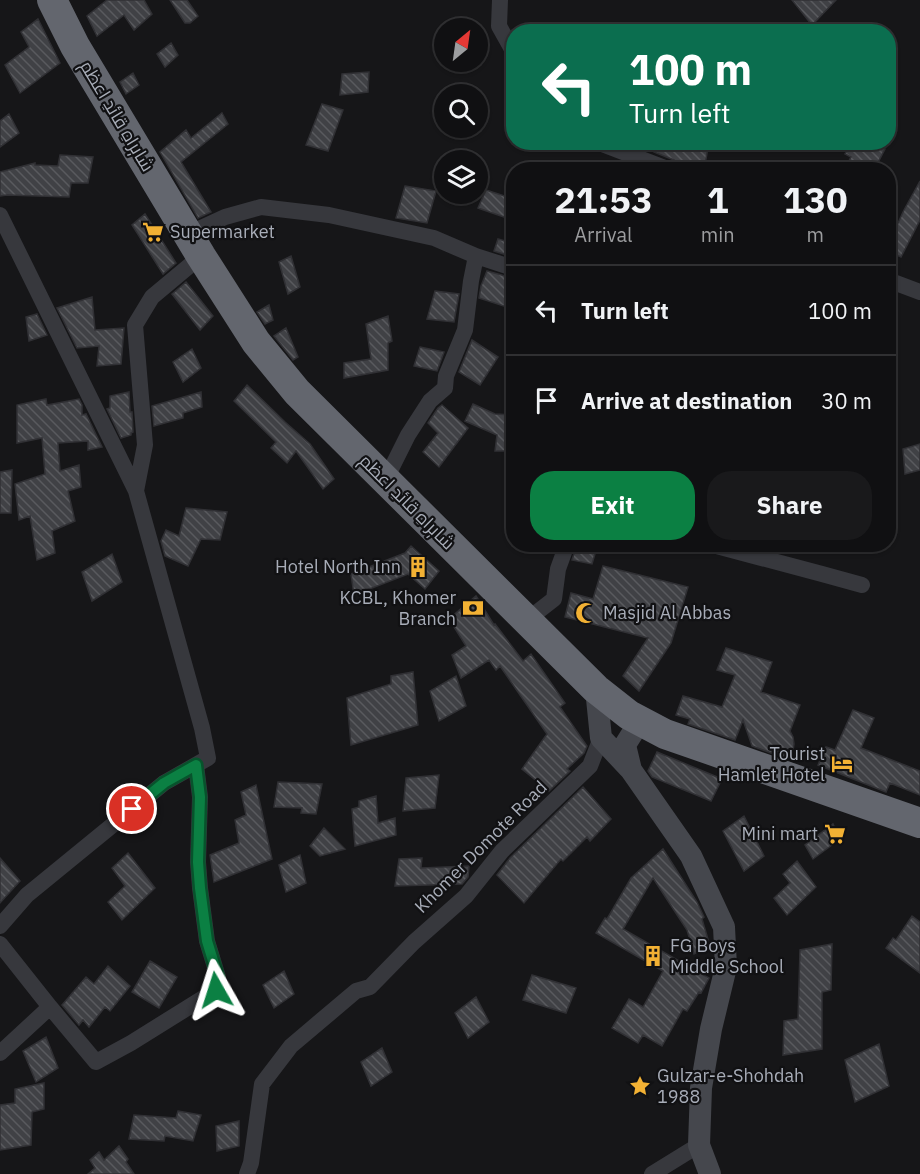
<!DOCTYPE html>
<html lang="en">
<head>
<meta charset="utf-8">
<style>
	:root { --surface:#101012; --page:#19191b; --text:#f1f3f6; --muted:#9c9d9f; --line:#303032; --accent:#0b8043 }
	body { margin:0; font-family:"IBM Plex Sans",Cairo,sans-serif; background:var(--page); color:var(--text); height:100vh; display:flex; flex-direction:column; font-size:22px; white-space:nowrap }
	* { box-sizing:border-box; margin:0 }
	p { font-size:20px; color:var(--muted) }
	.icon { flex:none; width:33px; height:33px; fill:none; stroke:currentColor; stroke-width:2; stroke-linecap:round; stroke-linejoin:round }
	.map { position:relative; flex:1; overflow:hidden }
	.panel { position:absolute; left:506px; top:162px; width:390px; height:390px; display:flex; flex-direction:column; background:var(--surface); border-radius:24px; box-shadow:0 2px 4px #0004,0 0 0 2px var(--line) }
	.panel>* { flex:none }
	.banner { position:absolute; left:506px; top:24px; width:390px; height:126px; border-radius:24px; box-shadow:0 2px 4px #0004,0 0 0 2px var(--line); background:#0b6e4f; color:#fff; overflow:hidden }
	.needle { width:39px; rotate:29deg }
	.fabs { position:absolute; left:434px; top:18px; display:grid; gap:12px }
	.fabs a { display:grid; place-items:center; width:54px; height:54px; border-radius:50%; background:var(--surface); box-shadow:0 2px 4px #0004,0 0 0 2px var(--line); font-size:30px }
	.pin { position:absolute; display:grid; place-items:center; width:51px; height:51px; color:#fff; margin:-26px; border:3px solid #fff; border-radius:50%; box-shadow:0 2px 6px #0007 }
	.me { position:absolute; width:66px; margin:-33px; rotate:354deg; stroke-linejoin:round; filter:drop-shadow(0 0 4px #0008) }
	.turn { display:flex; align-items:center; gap:21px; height:126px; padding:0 24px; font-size:27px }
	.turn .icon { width:78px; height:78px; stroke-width:2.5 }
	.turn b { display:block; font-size:42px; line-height:51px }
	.eta { display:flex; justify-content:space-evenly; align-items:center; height:102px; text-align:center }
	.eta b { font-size:36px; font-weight:800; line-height:42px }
	.primary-button { display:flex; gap:12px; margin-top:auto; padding:12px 24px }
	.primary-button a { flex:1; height:69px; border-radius:24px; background:var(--accent); color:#fff; font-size:24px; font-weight:800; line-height:69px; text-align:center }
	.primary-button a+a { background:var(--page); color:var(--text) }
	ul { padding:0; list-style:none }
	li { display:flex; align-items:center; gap:18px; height:90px; padding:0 24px; border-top:2px solid var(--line) }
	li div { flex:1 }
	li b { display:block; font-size:22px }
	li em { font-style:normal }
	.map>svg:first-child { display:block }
	.building { fill:url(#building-back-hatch); stroke:#303034; stroke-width:1.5 }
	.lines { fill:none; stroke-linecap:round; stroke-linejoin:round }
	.street { stroke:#37383d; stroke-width:16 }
	.secondary { stroke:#45474d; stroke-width:22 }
	.highway { stroke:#63666e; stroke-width:30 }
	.route-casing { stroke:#07532c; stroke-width:15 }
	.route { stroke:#0b8043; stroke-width:10 }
	.labels { text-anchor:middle; stroke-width:4.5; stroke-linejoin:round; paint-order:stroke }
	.street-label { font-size:18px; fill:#a8adb8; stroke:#111113 }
	.poi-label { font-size:18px; fill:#a8adb8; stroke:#111113; text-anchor:start }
</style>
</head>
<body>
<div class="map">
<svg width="920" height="1174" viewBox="0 0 920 1174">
	<defs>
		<pattern id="building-back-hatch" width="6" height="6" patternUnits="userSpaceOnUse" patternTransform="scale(1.5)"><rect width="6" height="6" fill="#404145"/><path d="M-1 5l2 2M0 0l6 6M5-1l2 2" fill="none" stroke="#595a5e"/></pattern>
	</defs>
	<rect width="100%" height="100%" fill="#161618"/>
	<path class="building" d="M107,0H144L152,14L134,30L124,15L97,36L87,16Z
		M170,0H187L198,16L190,23H185Z
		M792,0H836L812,25Z
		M38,19L60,63L20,93L5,65L29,47L21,32Z
		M171,43L178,55L165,67L157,54Z
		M369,72L368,92L340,95L342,74Z
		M133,73L139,85L126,94L120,82Z
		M322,104L343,110L328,151L306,145Z
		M222,113L228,124L181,162L211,212L198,218L160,152L186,130L191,138Z
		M9,114L19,133L0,147V121Z
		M655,142H709L704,170L679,164L674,160L654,152Z
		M851,142H872L885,149L874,170H844L851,157L845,154Z
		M60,155L93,157L88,183H71L69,197L7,195L0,196V172L35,163V165L58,166Z
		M920,181V220L901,257L888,251V234L892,236L904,210Z
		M405,186L436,191L427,223L396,218Z
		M486,190L511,198L504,217L478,208Z
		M145,214L176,263L163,274L132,225Z
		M498,239L513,243V257L494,251Z
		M291,256L300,287L288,294L279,262Z
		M487,271L513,278V309L479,298L481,286Z
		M186,282L213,316L200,330L172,294Z
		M435,291L459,294L454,322L427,319Z
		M92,297L95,330L124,328L121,364L97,366L99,346L77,348L57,308Z
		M269,305L273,320L265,324L257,312Z
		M37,314L47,335L29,341L26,317Z
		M388,316L392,341L388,343V370L344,378V363L371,359L366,324Z
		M286,328L298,357L293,360L274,336Z
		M472,340L498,357L480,385L459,372Z
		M420,347L444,352L437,371L414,366Z
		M192,349L201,368L183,382L173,362Z
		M247,385L285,422L310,444L334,479L323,489L296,451L287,463L271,448L276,442L234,401Z
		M129,392L130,412H132L133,432L131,433V435L121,438L107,409L110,408V396Z
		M201,392L202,407L183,413V418L154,426L152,406Z
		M46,399L47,405L79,399L82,405V415L86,414L102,447L88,450V441L58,443L60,471L79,465L81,487L68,491L75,521L52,531L55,553L37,560L30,516L19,520L15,484L45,474L42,438L17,443V405Z
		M473,404L495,414L513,415V451H495L497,435L465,421Z
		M442,405L468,428L439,467L423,452L438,433L428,423L438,408Z
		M920,444V470L905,474L903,449Z
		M12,470L11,513H0V472Z
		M186,508L227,512L220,540L201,539L188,566L165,556L161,541L166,530L179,536Z
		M577,544H598L592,564L572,560Z
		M411,546L439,571L425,589L408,574L354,595L351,574L405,553Z
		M112,554L122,582L92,601L82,572Z
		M603,566L688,587L671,643L639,691L623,676L648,638L565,617L571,593L593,599Z
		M476,596L494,625L495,624L523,661L531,654L565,703L560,707L587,746L584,753L567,769L570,771L549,791L522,769L547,734L500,666L496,670L489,660L461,678L452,655L466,646L449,619Z
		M726,648L772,662L761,692L800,705L790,731L793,737L794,744L793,750L788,759L752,746L743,720L735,740L688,724L690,719L676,715L683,696L722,707L735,675L717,670Z
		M413,672L418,725L351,745L347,698L391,684V676Z
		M456,676L466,706L439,721L430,691Z
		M853,710L874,718L861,748L920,771V795L890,783L886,792L818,765L826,747L835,750Z
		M657,752L722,779L711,801L652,777L648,771Z
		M439,775L435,808L403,811L406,778Z
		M278,782L322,784L316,814L301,813L302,808L274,807Z
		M256,785L272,859L214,882L210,855L239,843L235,820L246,815L241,792Z
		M583,787L611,819L590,841L587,837L563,861L561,859L524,903L497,875L510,858Z
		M376,796L378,823L395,818L396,835L355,846L352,809L359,807V801Z
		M744,816L764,856L744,871L723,831Z
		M833,824L840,839L813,859L805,845Z
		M324,828L345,849L320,856L310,846Z
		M663,849L697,902L704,917L702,919L710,946L694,954L687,930L653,878L623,929L709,978L701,993L699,992L687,1011L683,1009L662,1046L643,1035L638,1043L612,1028L629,999L643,1007L663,971L596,933L605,918L607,919L631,878Z
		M128,853L155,888L122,920L108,902L125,886L112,868Z
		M300,855L306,883L286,892L279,865Z
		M0,858L20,881L0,903Z
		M422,858L421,868L469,866L468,877L462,884L395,886L399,859Z
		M797,861L816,887L787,915L774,898L790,883L783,874Z
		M912,916L920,922V973L886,948L893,938L896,940Z
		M832,944L831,990L822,992V1049L783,1055L784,1021L798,1019L800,950Z
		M150,961L177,977L159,1008L132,992Z
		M108,966L130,986L110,1011L105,1007L89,1027L83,1020L79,1025L62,1005L86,977L94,984Z
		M284,971L294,994L274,1008L263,985Z
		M532,975L576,988L566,1013L523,1000Z
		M476,997L489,1022L468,1038L455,1013Z
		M46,1037L58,1068L36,1082L23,1051Z
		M879,1044L889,1086L855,1102L845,1060Z
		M382,1048L392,1072L371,1086L361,1062Z
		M44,1083V1109L32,1112L31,1145L0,1150V1105L15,1103V1089Z
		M178,1111L201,1115L193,1141L165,1136L164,1141L129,1139L134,1115L176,1118Z
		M239,1121V1146L217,1151L216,1126Z
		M119,1146L128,1159L126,1162L134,1174H88L95,1168L90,1160L99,1152L104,1160Z"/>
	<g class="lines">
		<path class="street" d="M500,0L499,26L513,51
			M597,142L670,170
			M0,215L136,491
			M188,234L225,217L261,207L329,215L434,238L476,256L513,268
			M888,280L920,292
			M385,481L408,435L430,401L445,388L446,376L465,330L471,281L476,256
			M709,544L822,574L862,585
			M527,620L554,599L558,569L567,544
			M0,926L27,895L164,783L208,758L202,728L136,491L145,445L135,325L152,297L201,256
			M0,944L50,1007L96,1062L131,1043L216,990L218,977L207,941L200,888L198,862L200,797L196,765
			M0,1053L50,1007
			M247,1174L251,1163L262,1084L291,1046L356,991L370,987L414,942L466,896L502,851L590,766L601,738
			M652,1174L699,1145"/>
		<path class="secondary" d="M596,689L601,738L631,770L691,856L724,927L726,967L711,1029L701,1088L699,1145L710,1174
			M631,770L625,745L640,721"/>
		<path class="highway" d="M52,0L75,46L201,256L256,342L297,392L596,689L629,715L665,734L920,823"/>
	</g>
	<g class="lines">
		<defs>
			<path id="route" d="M132,809L164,783L196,765L200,797L198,862L200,888L207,941L218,977L216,990"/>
		</defs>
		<use href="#route" class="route-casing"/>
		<use href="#route" class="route"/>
	</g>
	<defs>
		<symbol id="supermarket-bare" viewBox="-9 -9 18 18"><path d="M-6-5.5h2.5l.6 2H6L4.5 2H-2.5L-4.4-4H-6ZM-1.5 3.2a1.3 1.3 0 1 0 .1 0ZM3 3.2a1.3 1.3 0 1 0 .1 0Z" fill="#f2b134" stroke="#111113" stroke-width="2.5" paint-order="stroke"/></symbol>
		<symbol id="building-bare" viewBox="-9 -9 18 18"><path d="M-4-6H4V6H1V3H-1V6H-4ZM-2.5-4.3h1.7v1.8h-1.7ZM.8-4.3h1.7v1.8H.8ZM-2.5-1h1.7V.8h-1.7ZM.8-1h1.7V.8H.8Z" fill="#f2b134" stroke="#111113" stroke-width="2.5" paint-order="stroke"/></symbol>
		<symbol id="bank-bare" viewBox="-9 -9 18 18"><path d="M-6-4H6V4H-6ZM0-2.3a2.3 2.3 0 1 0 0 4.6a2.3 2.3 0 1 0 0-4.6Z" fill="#f2b134" stroke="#111113" stroke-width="2.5" paint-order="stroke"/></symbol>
		<symbol id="mosque-bare" viewBox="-9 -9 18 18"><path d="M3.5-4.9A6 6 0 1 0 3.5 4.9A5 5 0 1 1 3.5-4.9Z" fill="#f2b134" stroke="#111113" stroke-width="2.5" paint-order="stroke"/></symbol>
		<symbol id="hotel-bare" viewBox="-9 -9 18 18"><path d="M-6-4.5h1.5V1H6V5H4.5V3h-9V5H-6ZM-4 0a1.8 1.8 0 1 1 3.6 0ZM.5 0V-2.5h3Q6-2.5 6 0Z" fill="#f2b134" stroke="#111113" stroke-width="2.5" paint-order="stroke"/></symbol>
		<symbol id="sight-bare" viewBox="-9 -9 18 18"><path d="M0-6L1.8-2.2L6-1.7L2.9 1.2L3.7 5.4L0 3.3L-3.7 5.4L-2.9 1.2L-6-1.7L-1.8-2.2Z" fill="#f2b134" stroke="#111113" stroke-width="2.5" paint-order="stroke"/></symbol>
	</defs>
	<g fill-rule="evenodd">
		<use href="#supermarket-bare" x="138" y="217" width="30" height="30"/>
		<use href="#building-bare" x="403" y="552" width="30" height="30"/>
		<use href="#bank-bare" x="458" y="593" width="30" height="30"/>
		<use href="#mosque-bare" x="571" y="598" width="30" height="30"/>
		<use href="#hotel-bare" x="827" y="749" width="30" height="30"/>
		<use href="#supermarket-bare" x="820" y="819" width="30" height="30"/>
		<use href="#building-bare" x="638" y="941" width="30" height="30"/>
		<use href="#sight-bare" x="625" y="1071" width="30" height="30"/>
	</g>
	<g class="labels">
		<g class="street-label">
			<text transform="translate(117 116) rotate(59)" y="6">شاہراہِ قائدِ اعظم</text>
			<text transform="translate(407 502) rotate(45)" y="6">شاہراہِ قائدِ اعظم</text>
			<text transform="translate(481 847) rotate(-45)" y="6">Khomer Domote Road</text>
		</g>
		<g class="poi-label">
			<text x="170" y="238">Supermarket</text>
			<text x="401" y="573" text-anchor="end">Hotel North Inn</text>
			<text x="456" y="604" text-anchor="end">KCBL, Khomer<tspan x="456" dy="21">Branch</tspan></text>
			<text x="603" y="619">Masjid Al Abbas</text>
			<text x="825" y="760" text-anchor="end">Tourist<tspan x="825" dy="21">Hamlet Hotel</tspan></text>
			<text x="818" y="840" text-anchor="end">Mini mart</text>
			<text x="670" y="952">FG Boys<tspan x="670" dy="21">Middle School</tspan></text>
			<text x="657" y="1082">Gulzar-e-Shohdah<tspan x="657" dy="21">1988</tspan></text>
		</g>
	</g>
</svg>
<div class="fabs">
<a><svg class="needle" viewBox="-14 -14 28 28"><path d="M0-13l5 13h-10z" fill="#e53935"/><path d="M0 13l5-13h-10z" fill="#9c9d9f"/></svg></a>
<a><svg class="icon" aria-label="search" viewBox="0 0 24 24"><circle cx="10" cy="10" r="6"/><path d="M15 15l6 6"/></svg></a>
<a><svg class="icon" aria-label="layers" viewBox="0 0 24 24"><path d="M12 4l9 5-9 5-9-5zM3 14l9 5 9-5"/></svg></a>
</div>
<div class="pin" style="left:132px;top:809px;background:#d93025"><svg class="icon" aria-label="arrive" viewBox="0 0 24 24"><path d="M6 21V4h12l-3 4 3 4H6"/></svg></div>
<svg class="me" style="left:216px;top:990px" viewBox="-20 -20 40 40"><path d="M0-17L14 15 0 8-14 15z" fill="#0b8043" stroke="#fff" stroke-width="4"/></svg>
<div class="banner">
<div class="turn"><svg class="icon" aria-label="left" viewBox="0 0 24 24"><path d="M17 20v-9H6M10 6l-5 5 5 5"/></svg><div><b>100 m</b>Turn left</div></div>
</div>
<section class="panel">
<div class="eta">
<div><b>21:53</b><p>Arrival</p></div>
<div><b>1</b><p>min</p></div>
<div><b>130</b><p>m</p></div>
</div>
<ul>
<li><svg class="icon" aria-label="left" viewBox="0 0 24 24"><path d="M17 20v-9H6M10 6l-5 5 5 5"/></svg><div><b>Turn left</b></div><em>100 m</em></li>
<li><svg class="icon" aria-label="arrive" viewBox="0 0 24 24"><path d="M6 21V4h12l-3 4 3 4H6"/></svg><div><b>Arrive at destination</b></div><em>30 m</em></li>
</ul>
<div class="primary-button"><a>Exit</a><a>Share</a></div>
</section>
</div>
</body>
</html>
